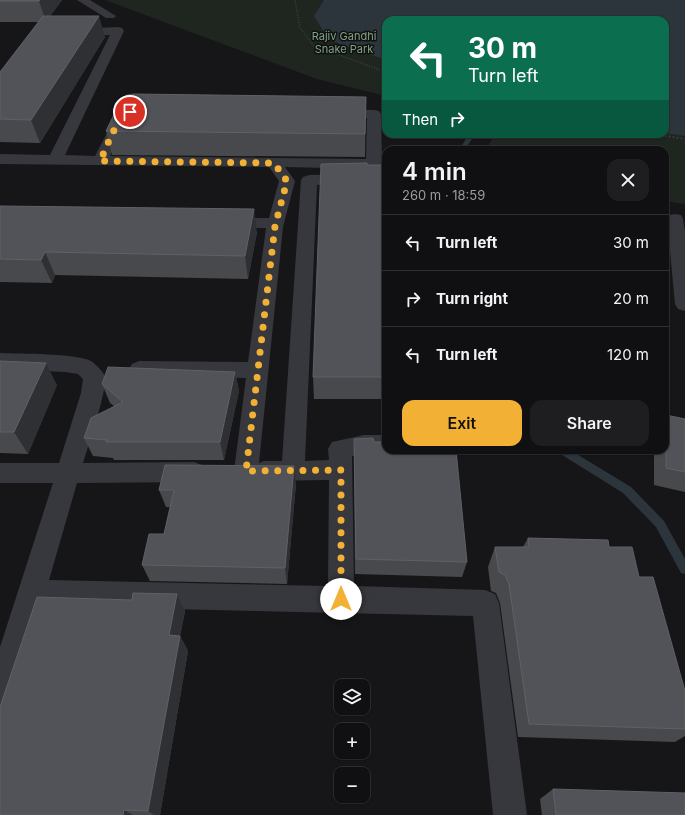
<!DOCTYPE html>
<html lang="en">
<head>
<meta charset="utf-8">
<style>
	:root { --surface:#101012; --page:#1e1e20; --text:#f1f3f6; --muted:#9c9d9f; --line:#303032; --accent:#f2b134 }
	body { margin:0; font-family:Inter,sans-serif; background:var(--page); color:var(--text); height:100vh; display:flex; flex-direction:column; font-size:15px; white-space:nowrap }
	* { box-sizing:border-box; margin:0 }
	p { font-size:13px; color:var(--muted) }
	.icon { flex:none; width:22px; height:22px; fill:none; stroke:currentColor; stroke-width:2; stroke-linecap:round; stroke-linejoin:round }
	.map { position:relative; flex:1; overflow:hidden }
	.panel { position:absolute; left:382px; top:146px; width:287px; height:308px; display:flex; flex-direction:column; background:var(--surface); border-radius:12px; box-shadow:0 1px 3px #0004,0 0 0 1px var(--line) }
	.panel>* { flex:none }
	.hud { position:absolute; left:382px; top:16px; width:287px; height:122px; border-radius:12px; box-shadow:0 1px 3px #0004,0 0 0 1px var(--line); background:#0b6e4f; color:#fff; overflow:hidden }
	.tools { position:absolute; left:334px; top:679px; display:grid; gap:8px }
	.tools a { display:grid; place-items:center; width:36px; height:36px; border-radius:8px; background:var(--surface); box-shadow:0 1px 3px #0004,0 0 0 1px var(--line); font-size:20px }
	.pin { position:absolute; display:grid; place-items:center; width:34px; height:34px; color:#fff; margin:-17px; border:2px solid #fff; border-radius:50%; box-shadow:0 1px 4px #0007 }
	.me { position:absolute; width:44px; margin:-22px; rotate:0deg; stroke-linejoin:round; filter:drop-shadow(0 0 3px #0008) }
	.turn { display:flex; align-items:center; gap:14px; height:84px; padding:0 20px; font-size:18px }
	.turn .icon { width:52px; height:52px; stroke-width:2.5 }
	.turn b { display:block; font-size:28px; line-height:34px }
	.then { display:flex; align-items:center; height:38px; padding:0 20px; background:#0003; gap:8px; font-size:15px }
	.round { display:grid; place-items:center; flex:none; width:42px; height:42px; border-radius:12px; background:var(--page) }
	.headline { display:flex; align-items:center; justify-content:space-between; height:68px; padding:0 20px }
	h1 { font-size:24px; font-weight:600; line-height:30px }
	.cta { display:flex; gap:8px; margin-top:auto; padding:8px 20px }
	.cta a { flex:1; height:46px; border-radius:12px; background:var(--accent); color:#111; font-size:16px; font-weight:600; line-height:46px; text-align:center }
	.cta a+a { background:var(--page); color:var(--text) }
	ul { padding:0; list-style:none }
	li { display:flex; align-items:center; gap:12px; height:56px; padding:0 20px; border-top:1px solid var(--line) }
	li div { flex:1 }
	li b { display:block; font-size:15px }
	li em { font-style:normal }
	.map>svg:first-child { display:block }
	.green { fill:#1e261f }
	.water { fill:#2c353c }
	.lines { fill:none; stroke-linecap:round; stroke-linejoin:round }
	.stream { fill:#2c353c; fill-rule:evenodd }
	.path-far1 { stroke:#3d3f44; stroke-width:1.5; stroke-dasharray:1 1.5; stroke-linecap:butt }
	.path { stroke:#3d3f44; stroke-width:2; stroke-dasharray:1.5 2.5; stroke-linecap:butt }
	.street { fill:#37383d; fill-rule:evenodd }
	.wall { fill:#47494d }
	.shaded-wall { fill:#2f3033 }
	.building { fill:#525359; stroke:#5f6168 }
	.route { stroke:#f2b134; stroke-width:7; stroke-dasharray:0 12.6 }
	.labels { text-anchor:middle; stroke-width:3; stroke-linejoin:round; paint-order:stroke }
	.far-park-label { font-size:11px; fill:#7fa381; stroke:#111113 }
</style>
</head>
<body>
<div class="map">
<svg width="685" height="815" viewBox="0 0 685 815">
	<rect width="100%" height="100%" fill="#161618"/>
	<path class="green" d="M105,0H685V204L665,201V150H486L495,134H665V20H386V96L317,79Z"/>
	<path class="water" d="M324,0H685V136L665,133V20H386V60L329,40L314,16Z"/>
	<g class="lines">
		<path class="stream" d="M469,134H475L465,150H459Z
			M557,450H570L631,487L664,521L685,559V574L681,573L656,527L623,493L559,453Z"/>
		<path class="path-far1" d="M295,0L300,28L314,46L386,72"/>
		<path class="path" d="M653,134L685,139"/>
		<path class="street" d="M77,0H90L116,16L114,18H106Z
			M118,27L122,28L124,31L65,155L95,156L116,116L118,113L123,112L128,113L130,116L110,156L366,159L367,118L336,117L331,116L329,113L331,110L336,109L374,110L379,111L381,114L382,164L379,167L374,169L285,167L295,181L283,227L259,463L264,461H282L301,180L303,177L309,175L350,174L356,176L358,179L356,182L317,185L305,461L329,460L328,449L332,442L364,435H386V450H394C382,456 366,453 352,456L354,586L485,590L495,594L499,603L527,815H493L473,616L41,606L10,700L0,705V647L53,483H0V463H59L81,393L83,379L78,374L65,372L0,369V353C20,354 75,353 91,361C95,364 104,372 105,377C107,391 88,446 83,463L194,462L202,465L206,472L202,479L194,482L77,483L49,580L328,586L329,480L264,481L255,477L246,481L238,478L234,471L246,378L139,377L132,374L129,369L132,364L139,361L248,362L266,228H225L219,227L217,223L219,219L225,218H269L279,181L269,167L0,164V154L50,155L110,35L74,36L70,35L68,32L70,29Z
			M675,214L681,215L683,219L685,231V311L678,309L675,304L667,219L669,215Z"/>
	</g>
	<path class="wall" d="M0,0H62L50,16L105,37L40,143L0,142V72L39,22H0Z
		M366,97L365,157L112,155L106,131Z
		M386,165V399H314L313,377Z
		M0,206L257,232L248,279L55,275L52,283L0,282Z
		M0,361L57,385L28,454L0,453Z
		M235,372L239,391L224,460H114L113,458L93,456L84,438L114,406L110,403L102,384Z
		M666,415L685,419V492L654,485V450H665V416Z
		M354,439L374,442L467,562L462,577L355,574L354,457Z
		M296,484L287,584L150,581L142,565L164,534L170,507H166L159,490Z
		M528,538L609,547L639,577L685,691V736L675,742L518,737L500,603L496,593L491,591L488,567L495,547H523Z
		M177,594L185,611L180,636L188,651L160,815H0L132,600Z
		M553,789L685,815H542L540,799Z"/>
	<path class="shaded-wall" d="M40,0H62L46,22L39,1Z
		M99,16L105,37L40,143L31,120Z
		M254,209L257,232L248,279L245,256Z
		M45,252L55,275L52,283L41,260Z
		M46,363L57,385L28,454L14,432Z
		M235,372L239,391L224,460L220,442Z
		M294,466L296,484L287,584L285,568Z
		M177,594L185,611L180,636L188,651L160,815H154L148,811L169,635Z
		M124,810L133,815H123Z"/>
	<path class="building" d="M0,0H40L39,1H0Z
		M43,16H99L31,120L0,119V72Z
		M133,94L366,97L365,134L106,131L122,98L127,95Z
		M367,163V165H386V377H313L321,164Z
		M0,206L254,209L245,256L45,252L41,260L0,259Z
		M0,361L46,363L14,432H0Z
		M108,367L235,372L220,442H106L107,440L84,438L91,418L123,402L102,384Z
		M666,415L685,419V472L666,468Z
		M373,438L374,442H386V450H456L467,562L356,559L354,439Z
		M165,465L294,466L285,568L142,565L149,534H164L174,490H159Z
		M528,538L608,540L609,547H632L639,577H653L685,691V729L529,724L509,584L505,575L499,572L495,547H529Z
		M133,593L177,594L169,635L180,636L148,811L124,810L123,815H0V707L37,597L132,600Z
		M553,789L685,793V815H556Z"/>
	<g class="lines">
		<path class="route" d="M130,112C115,120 108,145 100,161L274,163L287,181L275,226L246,471L341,470V599"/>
	</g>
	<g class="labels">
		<g class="far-park-label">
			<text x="344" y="40">Rajiv Gandhi<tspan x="344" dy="13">Snake Park</tspan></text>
		</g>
	</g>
</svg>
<div class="tools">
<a><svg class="icon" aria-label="layers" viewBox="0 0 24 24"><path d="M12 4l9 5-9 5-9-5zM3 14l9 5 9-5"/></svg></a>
<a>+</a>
<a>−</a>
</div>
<div class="pin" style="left:130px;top:112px;background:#d93025"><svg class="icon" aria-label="arrive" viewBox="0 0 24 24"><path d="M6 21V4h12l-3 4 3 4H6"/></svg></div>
<svg class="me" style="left:341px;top:599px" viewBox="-20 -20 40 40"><circle r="19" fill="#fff"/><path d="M0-13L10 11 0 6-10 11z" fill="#f2b134"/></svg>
<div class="hud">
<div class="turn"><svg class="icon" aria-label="left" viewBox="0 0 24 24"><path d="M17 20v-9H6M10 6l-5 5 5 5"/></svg><div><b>30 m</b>Turn left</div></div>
<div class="then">Then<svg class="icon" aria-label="right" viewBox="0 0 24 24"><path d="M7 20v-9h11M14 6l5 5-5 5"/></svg></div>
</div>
<section class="panel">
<div class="headline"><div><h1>4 min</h1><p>260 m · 18:59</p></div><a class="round"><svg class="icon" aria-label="close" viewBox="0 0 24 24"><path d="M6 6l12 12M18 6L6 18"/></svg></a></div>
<ul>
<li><svg class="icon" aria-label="left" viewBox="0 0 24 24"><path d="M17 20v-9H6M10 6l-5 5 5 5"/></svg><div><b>Turn left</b></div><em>30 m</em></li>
<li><svg class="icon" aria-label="right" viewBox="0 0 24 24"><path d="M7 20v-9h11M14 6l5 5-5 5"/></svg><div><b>Turn right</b></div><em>20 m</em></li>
<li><svg class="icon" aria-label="left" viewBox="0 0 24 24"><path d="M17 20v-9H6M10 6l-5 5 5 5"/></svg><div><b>Turn left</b></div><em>120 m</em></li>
</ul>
<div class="cta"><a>Exit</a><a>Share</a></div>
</section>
</div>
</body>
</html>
